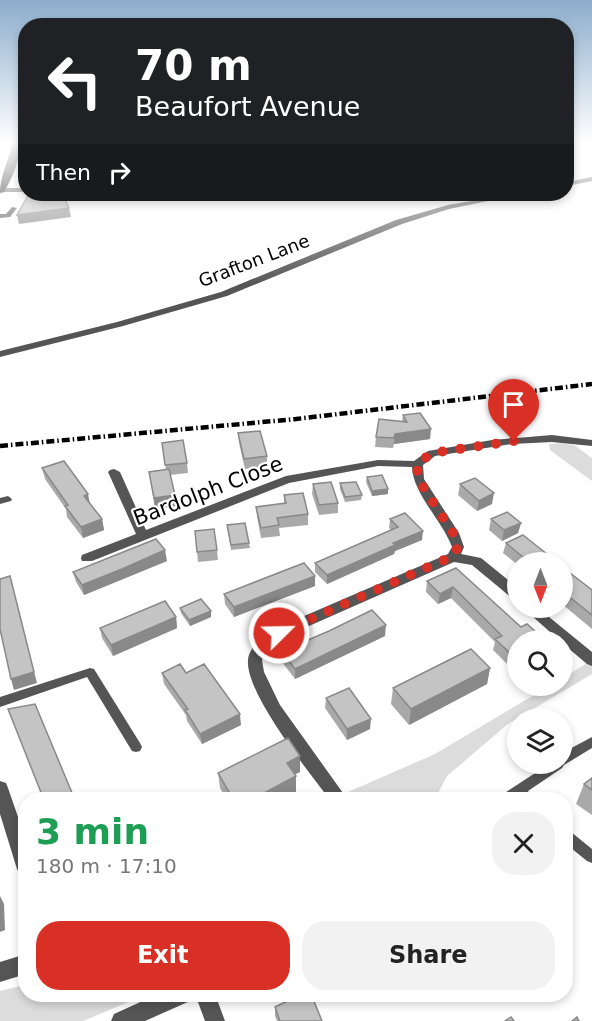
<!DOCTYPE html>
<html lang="en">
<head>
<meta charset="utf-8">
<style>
	:root { --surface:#fff; --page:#f2f2f2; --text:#222; --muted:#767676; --accent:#d93025 }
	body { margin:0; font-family:"DejaVu Sans",sans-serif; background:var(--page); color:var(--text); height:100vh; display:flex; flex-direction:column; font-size:22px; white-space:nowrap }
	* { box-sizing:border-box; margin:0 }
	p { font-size:20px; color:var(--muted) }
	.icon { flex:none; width:33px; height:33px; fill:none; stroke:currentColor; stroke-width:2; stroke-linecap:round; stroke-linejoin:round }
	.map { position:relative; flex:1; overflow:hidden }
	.panel { position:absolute; left:18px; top:792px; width:555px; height:210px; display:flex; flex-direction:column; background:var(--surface); border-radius:24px; box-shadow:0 3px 9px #0003 }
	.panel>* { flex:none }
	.guide { position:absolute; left:18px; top:18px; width:556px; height:183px; border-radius:24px; box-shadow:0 3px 9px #0003; background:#202124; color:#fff; overflow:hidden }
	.needle { width:39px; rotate:180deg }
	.buttons { position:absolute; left:507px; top:552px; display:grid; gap:12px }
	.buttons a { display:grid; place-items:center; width:66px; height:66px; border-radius:50%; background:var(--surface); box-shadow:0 3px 9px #0003; font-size:30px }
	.pin { position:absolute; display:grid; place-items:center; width:51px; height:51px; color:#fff; margin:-62px -26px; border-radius:50% 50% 50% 0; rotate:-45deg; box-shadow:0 0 6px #0007 }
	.pin .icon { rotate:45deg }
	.me { position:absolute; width:66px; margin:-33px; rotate:67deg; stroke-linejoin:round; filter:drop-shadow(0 0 4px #0008) }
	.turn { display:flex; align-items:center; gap:21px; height:126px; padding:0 18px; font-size:27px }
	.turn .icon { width:78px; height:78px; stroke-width:2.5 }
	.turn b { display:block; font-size:42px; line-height:51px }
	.then { display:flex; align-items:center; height:57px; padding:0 18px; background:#0003; gap:12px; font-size:22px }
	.round { display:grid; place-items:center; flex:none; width:63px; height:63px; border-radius:24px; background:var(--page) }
	.overview { display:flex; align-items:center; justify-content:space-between; height:102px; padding:0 18px }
	h1 { font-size:36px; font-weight:800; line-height:45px; color:#1e9e55 }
	.cta { display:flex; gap:12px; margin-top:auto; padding:12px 18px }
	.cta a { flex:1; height:69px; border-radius:24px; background:var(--accent); color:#fff; font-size:24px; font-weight:800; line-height:69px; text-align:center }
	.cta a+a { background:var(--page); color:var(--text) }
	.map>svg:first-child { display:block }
	.green { fill:#dcdcdc }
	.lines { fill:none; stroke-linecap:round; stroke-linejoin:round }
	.highway-casing { stroke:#dbdbdb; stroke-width:2 }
	.lane { fill:#555; fill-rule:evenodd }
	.street { fill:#555; fill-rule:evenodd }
	.highway { fill:#000; fill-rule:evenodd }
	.rail { stroke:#000; stroke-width:4.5; stroke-dasharray:8 3 1.5 3; stroke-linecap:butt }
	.wall { fill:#a9a9a9 }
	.shaded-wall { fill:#898989 }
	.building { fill:#c4c4c4; stroke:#898989; stroke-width:1.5 }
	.route { stroke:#d93025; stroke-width:10; stroke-dasharray:0 18 }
	.labels { text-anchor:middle; stroke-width:4.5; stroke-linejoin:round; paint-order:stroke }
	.far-street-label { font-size:18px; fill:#000; stroke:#fff }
	.street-label { font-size:21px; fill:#000; stroke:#fff }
</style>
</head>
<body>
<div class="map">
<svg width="592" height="1021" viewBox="0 0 592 1021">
	<rect width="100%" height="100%" fill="#fff"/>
	<path class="green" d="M561,443L574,445L592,458V481L550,450L549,444Z
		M592,660V674L508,724L447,776L435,799H354L348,792L435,754L549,686H562L563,678Z
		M25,985L26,994L145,995L83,1021H0V991Z"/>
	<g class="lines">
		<defs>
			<path id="highway" d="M12,142H20C20,160 13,176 4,192L0,193C0,175 10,160 12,142Z"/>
		</defs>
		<use href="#highway" class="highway-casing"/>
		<path class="lane" d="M0,188H26V192H0Z
			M12,207L17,208L10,217L0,218V214H6Z
			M8,496L12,499L11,501L0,504V498Z
			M90,668L94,669L140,743L142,747L140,751L136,752L132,751L87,677L0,707V697Z
			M592,737V748L564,765L562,768L528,791L534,800H519L518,798L515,800H498L500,796L549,764H562V753Z
			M566,830L571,832L592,849V863L587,861L566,844Z"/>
		<path class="street" d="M592,177V181L567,186V182Z
			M511,194H522L449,209L402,224L227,296L123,326L0,357V351L117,322L221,292L396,220L448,205Z
			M552,435L592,440V446L552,442L512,444L435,456L423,465L424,479L459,533L464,547L461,554L481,558L518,588V601L513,599L472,565L454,562L284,637L264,655L262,660L264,672L280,705L348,800H330C309,772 245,693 248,660C249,646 264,637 274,629L448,554L452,547C442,520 413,494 412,467L378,466L289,483L92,561H82L81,558L82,555L136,534L108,472L110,470L114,469L120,472L146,530L286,476L378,460L414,461L428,451L492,440Z
			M523,608H538L592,652V666L587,664L562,643V640H559Z
			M0,781L6,783L8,788L26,840V877L20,875L17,869L0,814Z
			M26,954V974L0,982V962Z
			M158,994H193L190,1001L145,1021H111L114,1014Z
			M195,994H215L225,1021H205Z"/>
		<use href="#highway" class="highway"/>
		<path class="rail" d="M0,446L296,419L592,384"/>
	</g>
	<path class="wall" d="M403,415L430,439L394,444L393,448L375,447L376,437L402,422Z
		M238,433L267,456V466L245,469L239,443Z
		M162,443L187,463L188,473L170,475L176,506L155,509L149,472L166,470Z
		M42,468L90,504L102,519L104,530L83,538L67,517L66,509L45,479Z
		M367,477L388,489V494L372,496L366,482Z
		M340,483L362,495L361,500L345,502L340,489Z
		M313,484L338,503V513L319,515L312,494Z
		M460,484L492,504L477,511L458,495Z
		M284,495L308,514V525L279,528L280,536L261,538L257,517L256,507L284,504Z
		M390,519L422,540L395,551L394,554L327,584L315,572V563L391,530L389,528Z
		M491,519L521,523L518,533L502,541L489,530Z
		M227,525L249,543L250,548L231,550Z
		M195,531L217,550L218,560L198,562Z
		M506,543L557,562H518V565L503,553Z
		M167,561L84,595L76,582L73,572Z
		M562,567L592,590V629L562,604Z
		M456,568L521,627L509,666L493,650L495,642L451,598L438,604L426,592L427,581Z
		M315,586L234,617L225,604L224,594Z
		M180,608L211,617L190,626L181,613Z
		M176,617L177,628L113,656L102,638L100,628Z
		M385,636L295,679L282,662V651Z
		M490,668L487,684L409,725L391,704L393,688Z
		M162,673H186L241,725L202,744L187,721L186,715L164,684Z
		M326,698L370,729L347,740L325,708Z
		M300,772L295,774L296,792L281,800H219V797L224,795L220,788L218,773Z
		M592,778V815L576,804L584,784Z
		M275,1007L322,1021H277L275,1016Z"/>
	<path class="shaded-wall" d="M69,208L71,217L19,224L17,215Z
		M431,429L430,439L394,444L395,434Z
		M388,489V494L372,496V491Z
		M494,493L492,504L477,511L479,501Z
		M88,494L90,504L84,496Z
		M175,495L176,506L155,509L154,498Z
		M102,519L104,530L83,538L81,527Z
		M521,523L518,533L502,541L504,530Z
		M423,531L422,540L395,551L394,554L327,584V575L393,543Z
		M165,550L167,561L84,595L82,585Z
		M10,576L37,683L14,690L11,679Z
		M315,576V586L234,617V607Z
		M453,587L451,598L438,604L440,594Z
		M211,611V617L190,626L189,620Z
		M176,617L177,628L113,656L111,645Z
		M386,625L385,636L295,679V669Z
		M518,652V661L509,666L512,655Z
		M490,668L487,684L409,725L411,709Z
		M240,714L241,725L202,744L200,734Z
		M371,719L370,729L347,740V729Z
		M300,756V772L287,778V763Z
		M296,776V792L281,800H251Z
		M0,896L4,904L5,930L0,932Z"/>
	<path class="building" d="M29,194H62L69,208L17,215Z
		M420,413L431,429L395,434L394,438L376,437L379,419L407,422L403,415Z
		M260,431L267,456L244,459L238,433Z
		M183,440L187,463L165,465L162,443Z
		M64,461L88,494L84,496L102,519L81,527L65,506L68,505L42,468Z
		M169,469L175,495L154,498L149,472Z
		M382,475L388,489L372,491L367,477Z
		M475,478L494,493L479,501L460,484Z
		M331,482L338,503L319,505L313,484Z
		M356,482L362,495L345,497L340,483Z
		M303,493L308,514L277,518L279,525L261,528L256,507L286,503L284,495Z
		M507,512L521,523L504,530L491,519Z
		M405,513L423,531L393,543L395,545L327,575L315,563L398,527L390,519Z
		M245,523L249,543L231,545L227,525Z
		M214,529L217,550L197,552L195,531Z
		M523,535L557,562H529L506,543Z
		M156,539L165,550L122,569L82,585L73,572Z
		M304,563L315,576L234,607L224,594Z
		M562,567L592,590V615L562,591Z
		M456,568L521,627L527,624L544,639L540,640H518V652L512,655L495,639L502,636L453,587L440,594L427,581Z
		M10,576L34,672L11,679L0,629V579Z
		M201,599L211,611L189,620L180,608Z
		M165,601L176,617L111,645L100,628Z
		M372,610L386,625L295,669L282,651L329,631Z
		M471,649L490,668L411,709L393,688Z
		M180,664L186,673L204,664L240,714L200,734L185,710L188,709L162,673Z
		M349,688L371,719L347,729L326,698Z
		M35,704L75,800H44L8,709Z
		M288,738L300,756L287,763L296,776L251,800H220L219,797L229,792L218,773Z
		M592,778V790L584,784Z
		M302,994H311L322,1021H280L275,1007Z
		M511,1017L514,1021H505Z
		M577,1017L579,1021H572Z"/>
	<linearGradient id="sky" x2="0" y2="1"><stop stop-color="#8cadcc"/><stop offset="0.5" stop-color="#fff"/><stop offset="1" stop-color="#fff" stop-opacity="0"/></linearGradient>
	<rect width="592" height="285" fill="url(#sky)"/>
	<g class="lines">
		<path class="route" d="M279,633L453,556L458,547L453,533L418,479L417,464L432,453L514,441"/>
	</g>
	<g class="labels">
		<g class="far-street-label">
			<text transform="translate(254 261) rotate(-21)" y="6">Grafton Lane</text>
		</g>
		<g class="street-label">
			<text transform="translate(208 491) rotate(-21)" y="7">Bardolph Close</text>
		</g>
	</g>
</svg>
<div class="buttons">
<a><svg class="needle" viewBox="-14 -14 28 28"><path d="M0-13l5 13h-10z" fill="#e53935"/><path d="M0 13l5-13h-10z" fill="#767676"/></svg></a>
<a><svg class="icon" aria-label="search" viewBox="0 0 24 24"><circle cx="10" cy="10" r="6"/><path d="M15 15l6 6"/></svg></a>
<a><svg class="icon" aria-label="layers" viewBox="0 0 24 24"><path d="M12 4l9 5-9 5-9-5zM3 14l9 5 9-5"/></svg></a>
</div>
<div class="pin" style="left:514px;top:441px;background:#d93025"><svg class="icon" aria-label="arrive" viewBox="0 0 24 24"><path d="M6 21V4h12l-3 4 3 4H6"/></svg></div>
<svg class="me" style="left:279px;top:633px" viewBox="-20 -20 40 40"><circle r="17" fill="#d93025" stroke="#fff" stroke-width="3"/><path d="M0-11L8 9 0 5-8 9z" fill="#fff"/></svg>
<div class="guide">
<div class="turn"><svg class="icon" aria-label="left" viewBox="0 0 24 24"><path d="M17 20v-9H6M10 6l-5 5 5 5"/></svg><div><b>70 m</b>Beaufort Avenue</div></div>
<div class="then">Then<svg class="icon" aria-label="right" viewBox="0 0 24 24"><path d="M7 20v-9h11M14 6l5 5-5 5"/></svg></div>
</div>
<section class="panel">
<div class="overview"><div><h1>3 min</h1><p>180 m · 17:10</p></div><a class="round"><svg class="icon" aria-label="close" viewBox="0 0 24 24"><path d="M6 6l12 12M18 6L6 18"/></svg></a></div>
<div class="cta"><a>Exit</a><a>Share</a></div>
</section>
</div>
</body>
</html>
